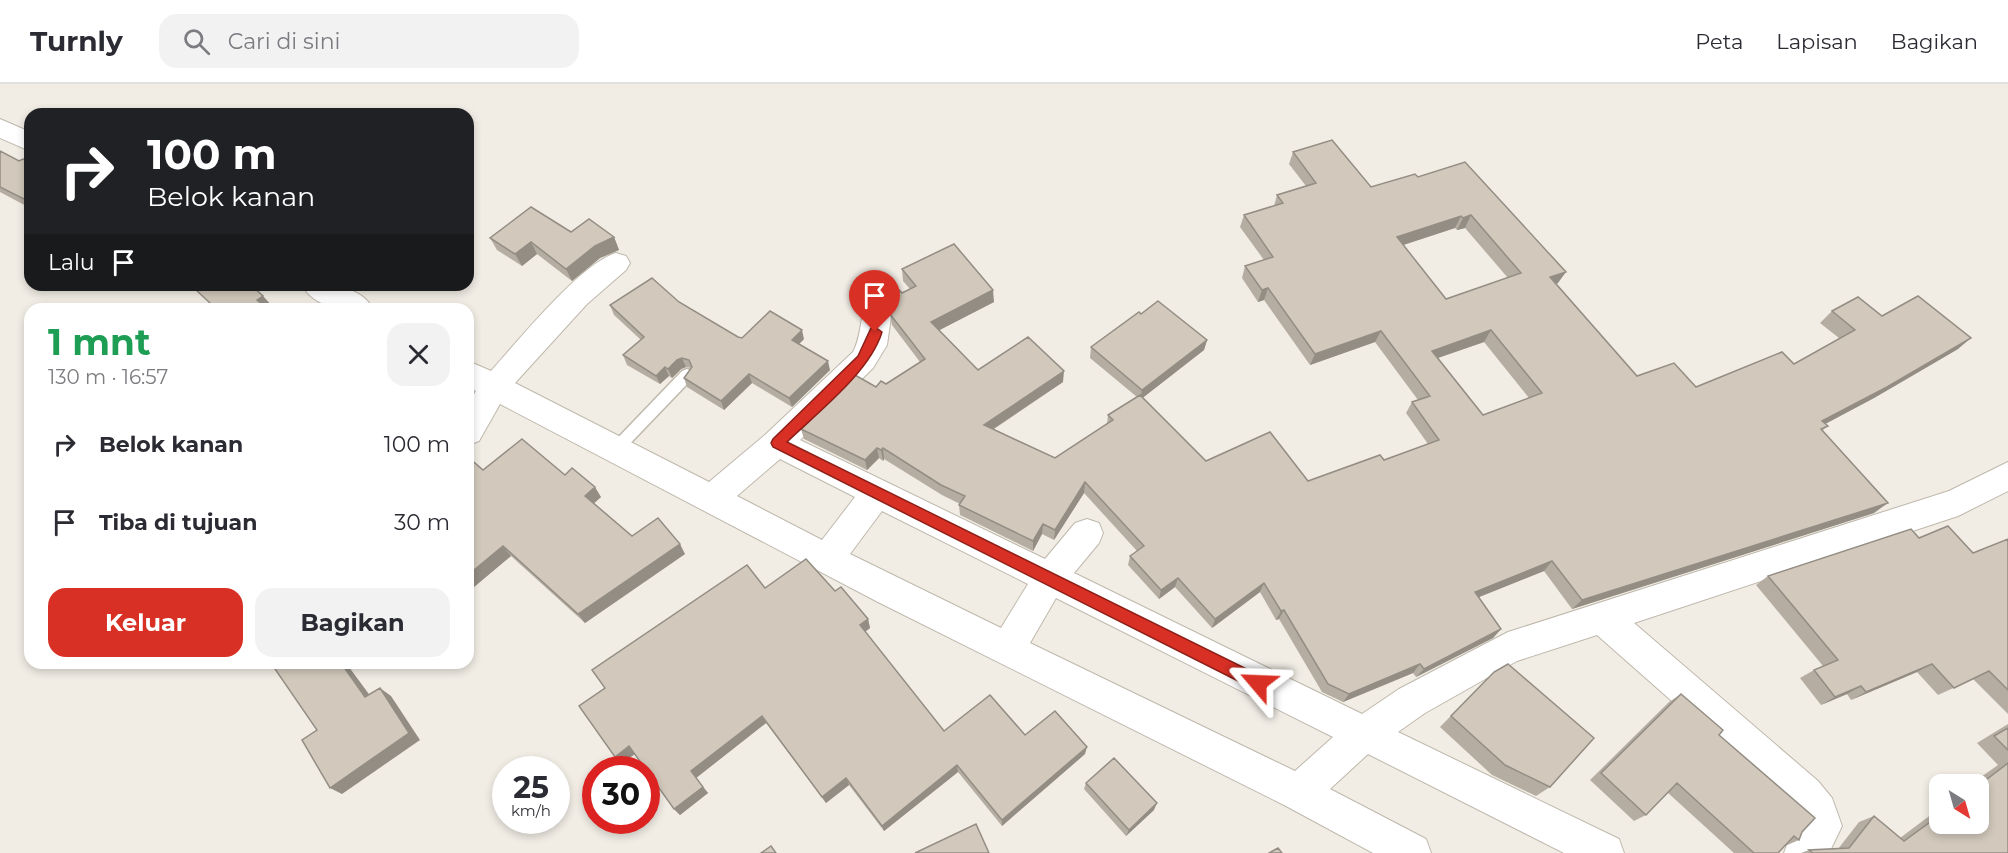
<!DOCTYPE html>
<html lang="id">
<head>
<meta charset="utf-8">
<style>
	:root { --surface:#fff; --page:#f2f2f3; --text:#2b2b33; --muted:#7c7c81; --line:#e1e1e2; --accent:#d93025 }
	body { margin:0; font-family:Montserrat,sans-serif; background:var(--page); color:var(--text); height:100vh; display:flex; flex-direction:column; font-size:22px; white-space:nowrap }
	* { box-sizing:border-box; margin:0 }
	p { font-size:20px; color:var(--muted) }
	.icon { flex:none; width:33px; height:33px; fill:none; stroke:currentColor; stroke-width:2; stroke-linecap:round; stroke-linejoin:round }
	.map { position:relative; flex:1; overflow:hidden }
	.side { position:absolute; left:24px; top:219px; width:450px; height:366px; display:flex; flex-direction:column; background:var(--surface); border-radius:18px; box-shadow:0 3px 9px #0003 }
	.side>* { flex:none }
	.banner { position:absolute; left:24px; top:24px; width:450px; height:183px; border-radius:18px; box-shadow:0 3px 9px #0003; background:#202124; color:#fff; overflow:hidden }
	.needle { width:39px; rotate:143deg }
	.controls { position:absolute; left:1929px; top:690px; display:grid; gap:12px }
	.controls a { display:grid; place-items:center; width:60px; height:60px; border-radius:12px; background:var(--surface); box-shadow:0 3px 9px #0003; font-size:30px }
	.speed { position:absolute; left:492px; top:672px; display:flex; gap:12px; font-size:30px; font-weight:700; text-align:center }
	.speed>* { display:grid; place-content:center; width:78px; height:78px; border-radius:50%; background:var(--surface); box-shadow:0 3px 9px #0003; line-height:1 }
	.speed small { font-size:15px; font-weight:400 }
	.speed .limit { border:9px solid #d22; background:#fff; color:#111 }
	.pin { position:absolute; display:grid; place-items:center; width:51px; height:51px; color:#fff; margin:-62px -26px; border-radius:50% 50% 50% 0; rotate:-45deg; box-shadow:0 0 6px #0007 }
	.pin .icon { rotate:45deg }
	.me { position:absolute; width:66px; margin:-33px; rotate:296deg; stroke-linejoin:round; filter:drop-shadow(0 0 4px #0008) }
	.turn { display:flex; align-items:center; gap:21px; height:126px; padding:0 24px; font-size:27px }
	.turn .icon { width:78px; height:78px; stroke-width:2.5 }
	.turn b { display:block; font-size:42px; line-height:51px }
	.then { display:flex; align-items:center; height:57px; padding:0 24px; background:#0003; gap:12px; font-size:22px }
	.round { display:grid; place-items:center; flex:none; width:63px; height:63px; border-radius:18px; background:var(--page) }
	.head { display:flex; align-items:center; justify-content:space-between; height:102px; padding:0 24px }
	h1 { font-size:36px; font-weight:700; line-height:45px; color:#1e9e55 }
	.primary-button { display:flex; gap:12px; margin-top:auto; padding:12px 24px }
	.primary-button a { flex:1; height:69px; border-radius:18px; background:var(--accent); color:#fff; font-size:24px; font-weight:700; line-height:69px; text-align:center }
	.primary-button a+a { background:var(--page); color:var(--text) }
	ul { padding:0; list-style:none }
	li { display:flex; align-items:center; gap:18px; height:78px; padding:0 24px }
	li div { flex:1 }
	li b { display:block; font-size:22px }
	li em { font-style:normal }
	header { display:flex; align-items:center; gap:36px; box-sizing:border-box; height:84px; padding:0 30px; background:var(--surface); border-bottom:2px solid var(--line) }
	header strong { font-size:28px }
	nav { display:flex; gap:33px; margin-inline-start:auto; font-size:21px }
	.search { width:420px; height:54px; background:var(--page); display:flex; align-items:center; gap:15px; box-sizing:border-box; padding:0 21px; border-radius:18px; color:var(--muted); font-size:22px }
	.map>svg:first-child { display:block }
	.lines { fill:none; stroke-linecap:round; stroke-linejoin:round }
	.service-casing { stroke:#bfb8ac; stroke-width:3 }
	.minor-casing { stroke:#bfb8ac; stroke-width:2 }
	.service { fill:#fff; fill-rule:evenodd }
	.minor { fill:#fff; fill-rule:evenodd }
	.wall { fill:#b5ada2; fill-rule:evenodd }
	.shaded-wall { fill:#938d84 }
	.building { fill:#d2c9bc; stroke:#938d84; stroke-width:1.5; fill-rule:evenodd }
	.route { fill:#d93025; stroke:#8d1f18; stroke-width:1.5 }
</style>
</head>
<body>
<header>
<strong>Turnly</strong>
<div class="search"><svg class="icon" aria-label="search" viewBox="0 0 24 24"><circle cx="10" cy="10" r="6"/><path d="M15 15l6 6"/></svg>Cari di sini</div>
<nav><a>Peta</a><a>Lapisan</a><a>Bagikan</a></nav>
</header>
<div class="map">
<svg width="2008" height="769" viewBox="0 0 2008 769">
	<rect width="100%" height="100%" fill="#f1ede5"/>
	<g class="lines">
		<defs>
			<path id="service" d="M687,285L692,287L694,291L692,295L620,370L615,372L610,370L608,366L610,362L682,287Z"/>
			<path id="minor" d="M0,35L30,48V67L0,54Z
				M616,169L626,172L630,179L626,186L587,220L515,299L709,398L766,350L853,268C862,252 859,233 868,217L878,214L888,217L892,225L887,261L873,284L800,356L1045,475L1075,439L1087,435L1099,439L1103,449L1099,459L1074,489L1362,630L1399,605L1508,548L1949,407L2008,378V407L1958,432L1634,539L1818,697L1832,714L1842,742L1829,769H1784L1789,755L1803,740L1792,723L1597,551L1517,577L1425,629L1398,648L1619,755L1624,769H1564L1368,670L1330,705L1426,755L1431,769H1373L1286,722L878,518L500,320L479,357L468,361V320L476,307L468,303V277L491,287C518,257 581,179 616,169ZM780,375L855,413L822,456L737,412ZM882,427L1028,500L1001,544L850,470ZM1056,514L1333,653L1295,687L1030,559Z
				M302,201C327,201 360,200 373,225C348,225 316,227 302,201Z"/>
		</defs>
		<use href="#service" class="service-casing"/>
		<use href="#minor" class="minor-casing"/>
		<use href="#service" class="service"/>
		<use href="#minor" class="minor"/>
	</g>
	<path class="wall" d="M0,67L19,77L30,78V124L0,108Z
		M1293,68L1371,103L1418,93L1465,78L1558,199L1556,200L1637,292L1696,303L1794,280L1839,254L1820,239L1832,227L1882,232L1958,265L1874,314L1825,340L1828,342L1823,346L1874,429L1572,525L1544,487L1478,513L1501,545L1493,554L1416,593L1413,589L1343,618L1322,608L1279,535L1276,536L1260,508L1212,544L1175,503L1159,515L1128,481L1130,472L1137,467L1084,409L1054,456L1042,450L1033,467L960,431L959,421L960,420L942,411L884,375L883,377L879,374L867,386L804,355L801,345L876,303L886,300L920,278L892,241L890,230L892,220L890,216L876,212L874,200L885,191L902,209L910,205L903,197L902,185L994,218L939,246L978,286L1063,298L994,345L1055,374L1107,340L1108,331L1137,313L1090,274L1091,263L1141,230L1207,256L1204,266L1142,314L1206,377L1308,397L1384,376L1428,360L1406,329L1412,318L1418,316L1375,258L1310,281L1264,216L1258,218L1242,194L1245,182L1264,176L1240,143L1244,131L1274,122L1277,111L1306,102L1289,80ZM1455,144L1457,146L1465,144L1508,194L1446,215L1403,161ZM1484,258L1529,314L1483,331L1438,274Z
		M571,148L614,153L619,166L600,174L572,197L537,170L522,182L497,166L490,154Z
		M679,218L738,253L804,255L799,260L830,286L792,323L752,299L724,326L687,303L684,294L691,284L686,283L681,285L672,294L669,292L660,300L627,281L623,271L641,256L614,231L610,221Z
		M468,373L483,386L565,391L601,413L594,419L632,452L685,470L585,539L511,472L468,508Z
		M1919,454L1973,469L2008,455V630L1973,595L1938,611L1917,588L1851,616L1847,610L1821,621L1800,594L1814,586L1823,582L1756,501L1768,492Z
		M835,507L868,535L870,544L865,548L944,647L1025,651L1085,670L1002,742L958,688L884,747L849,701L826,719L766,639L696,694L708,709L680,731L674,725L635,670L621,680Z
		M1494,588L1550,703L1536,712L1492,691L1440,643Z
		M1681,610L1719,651L1802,748L1799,756L1785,762L1778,769H1734L1667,708L1646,731L1634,737L1590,696L1669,618Z
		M2008,640V769H1801L1809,766L1838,765L1859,738L1874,732L1900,754L1940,724V740H1978V700H1971L1998,681L1977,659Z
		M1086,699L1154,726L1126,752L1084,705Z"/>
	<path class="shaded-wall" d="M1471,131L1465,144L1457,146L1463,134Z
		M1461,132L1455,144L1391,165L1397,153Z
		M614,153L619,166L600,174L572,197L566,185L595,162Z
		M531,158L537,170L522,182L515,170Z
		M1566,188L1558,199L1542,205L1550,193Z
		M1268,204L1264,216L1258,218L1262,206Z
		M993,206L994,218L932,250L931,238Z
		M263,212L273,223L269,225H264L257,216Z
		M802,246L804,255L794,265L792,256Z
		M1491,246L1484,258L1426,278L1432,267Z
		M1381,247L1375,258L1310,281L1315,270Z
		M1971,254L1958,265L1874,314L1810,348L1822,337Z
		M1207,256L1204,266L1140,316L1142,306Z
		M682,274L686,283L681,285L672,294L668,285L677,276Z
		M828,277L830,286L792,323L789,314Z
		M665,283L669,292L660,300L656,292Z
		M1064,287L1063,298L984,351V341Z
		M749,290L752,299L724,326L721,317Z
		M877,364L879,374L867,386L865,376Z
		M883,364L884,375L883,377L881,366Z
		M1085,398L1084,409L1054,456L1055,446Z
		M595,403L601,413L591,422L585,412Z
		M1888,419L1874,429L1572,525L1582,516Z
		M1043,440L1042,450L1033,467V457Z
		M680,460L685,470L585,539L578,530Z
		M503,462L511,472L468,508V491Z
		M1552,477L1544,487L1467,518L1475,508Z
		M1178,494L1175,503L1159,515L1161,506Z
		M1264,499L1260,508L1212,544L1215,535Z
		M1284,526L1279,535L1276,536L1281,527Z
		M868,535L870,544L862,550L860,541Z
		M1501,545L1493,554L1416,593L1424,585Z
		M341,579H346L377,621L365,613Z
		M1420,580L1413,589L1343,618L1349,610Z
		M1932,580L1917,588L1851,616L1866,608Z
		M1861,602L1847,610L1821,621L1835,613Z
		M380,604L391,612L420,656L342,710L330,704Z
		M762,632L766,639L696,694L708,709L680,731L674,725L691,687Z
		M629,662L636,669L621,680L615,673Z
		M1087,663L1085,670L1002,742V736Z
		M957,681L958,688L884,747L882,742Z
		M846,694L849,701L826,719L822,713Z
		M1157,719L1154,726L1126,752L1129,746Z"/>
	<path class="building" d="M1332,56L1371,103L1415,90L1418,93L1465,78L1566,188L1550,193L1637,292L1674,279L1696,303L1782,268L1794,280L1855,246L1832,227L1858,213L1882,232L1918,212L1971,254L1887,303L1822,337L1828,342L1821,345L1888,419L1582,516L1552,477L1475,508L1501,545L1424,585L1420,580L1349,610L1328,600L1284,526L1281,527L1264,499L1215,535L1178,494L1161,506L1130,472L1144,462L1085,398L1055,446L1043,440L1033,457L959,421L965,412L941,401L883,364L881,366L877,364L865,376L801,345L855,291L876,303L881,297L886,300L925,275L890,230L893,214L888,204L874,200L885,191L902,209L916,202L902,185L954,160L993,206L931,238L978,286L1028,253L1064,287L984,341L1055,374L1113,336L1108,331L1140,311L1206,377L1270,348L1308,397L1380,371L1384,376L1439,356L1412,318L1430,312L1381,247L1315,270L1268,204L1262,206L1245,182L1273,173L1244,131L1283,119L1277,111L1316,99L1293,68ZM1471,131L1521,189L1446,215L1397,153L1461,132L1463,134ZM1491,246L1542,309L1483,331L1432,267Z
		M0,67L19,77L23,75L30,78V118L0,103Z
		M531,123L571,148L589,135L614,153L595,162L566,185L531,158L515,170L490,154Z
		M652,194L679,218L738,253L742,254L770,227L802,246L792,256L828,277L789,314L749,290L721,317L684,294L692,283L689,276L682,274L677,276L668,285L665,283L656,292L623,271L644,253L610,221Z
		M207,201H251L263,212L257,216L267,225H200L210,219L197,207Z
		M1158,217L1207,256L1142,306L1091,263L1139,228L1141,230Z
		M522,355L565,391L572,384L595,403L585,412L632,452L658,434L680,460L578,530L503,462L468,491V373L483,386Z
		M1948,442L1973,469L2008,455V606L1989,587L1954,604L1932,580L1866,608L1861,602L1835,613L1814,586L1838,576L1768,492L1911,445L1919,454Z
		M806,475L835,507L841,503L868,535L860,541L944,647L990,611L1025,651L1055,627L1087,663L1002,736L957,681L882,742L846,694L822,713L762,632L691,687L703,703L674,725L629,662L615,673L579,622L605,604L592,586L747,481L765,504Z
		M283,579H341L365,613L380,604L409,649L330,704L302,656L317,646L275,585Z
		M1508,580L1594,654L1550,703L1505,681L1451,632L1494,588Z
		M1681,610L1723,646L1719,651L1815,734L1802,748L1799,756L1794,752L1778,769H1754L1677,699L1646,731L1601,689Z
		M2008,644V666L1994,652Z
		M1114,674L1157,719L1129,746L1086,699Z
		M2008,679V769H1813L1809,766L1849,764L1874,732L1904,757L1940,731V740H1978V702Z
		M976,740L989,769H915Z
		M771,762L776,769H761Z
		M1278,764L1282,769H1269Z"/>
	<path class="route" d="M875,243L882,248C870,288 818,328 787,358L1263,593L1266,599L1263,604L1258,606L1252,604L773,363L771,359L773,355L858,272L871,244Z"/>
</svg>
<div class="controls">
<a><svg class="needle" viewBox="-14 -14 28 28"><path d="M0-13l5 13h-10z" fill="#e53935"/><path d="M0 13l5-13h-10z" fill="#7c7c81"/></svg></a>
</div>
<div class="speed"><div>25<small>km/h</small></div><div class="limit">30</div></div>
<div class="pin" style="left:875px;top:248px;background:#d93025"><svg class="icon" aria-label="arrive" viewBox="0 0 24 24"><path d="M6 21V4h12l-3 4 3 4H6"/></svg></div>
<svg class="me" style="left:1258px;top:599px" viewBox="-20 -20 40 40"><path d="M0-17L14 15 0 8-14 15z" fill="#d93025" stroke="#fff" stroke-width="4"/></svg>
<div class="banner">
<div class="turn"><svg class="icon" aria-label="right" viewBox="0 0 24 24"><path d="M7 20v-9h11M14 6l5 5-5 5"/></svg><div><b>100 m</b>Belok kanan</div></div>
<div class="then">Lalu<svg class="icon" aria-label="arrive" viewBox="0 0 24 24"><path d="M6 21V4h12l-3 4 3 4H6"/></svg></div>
</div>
<section class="side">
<div class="head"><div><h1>1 mnt</h1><p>130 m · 16:57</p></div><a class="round"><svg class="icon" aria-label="close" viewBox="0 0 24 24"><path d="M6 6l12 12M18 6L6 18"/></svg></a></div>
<ul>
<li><svg class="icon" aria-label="right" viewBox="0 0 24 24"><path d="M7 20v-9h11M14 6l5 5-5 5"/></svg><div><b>Belok kanan</b></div><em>100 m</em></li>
<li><svg class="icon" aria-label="arrive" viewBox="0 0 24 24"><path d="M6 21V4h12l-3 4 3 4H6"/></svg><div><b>Tiba di tujuan</b></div><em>30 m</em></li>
</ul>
<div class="primary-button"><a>Keluar</a><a>Bagikan</a></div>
</section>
</div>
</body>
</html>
